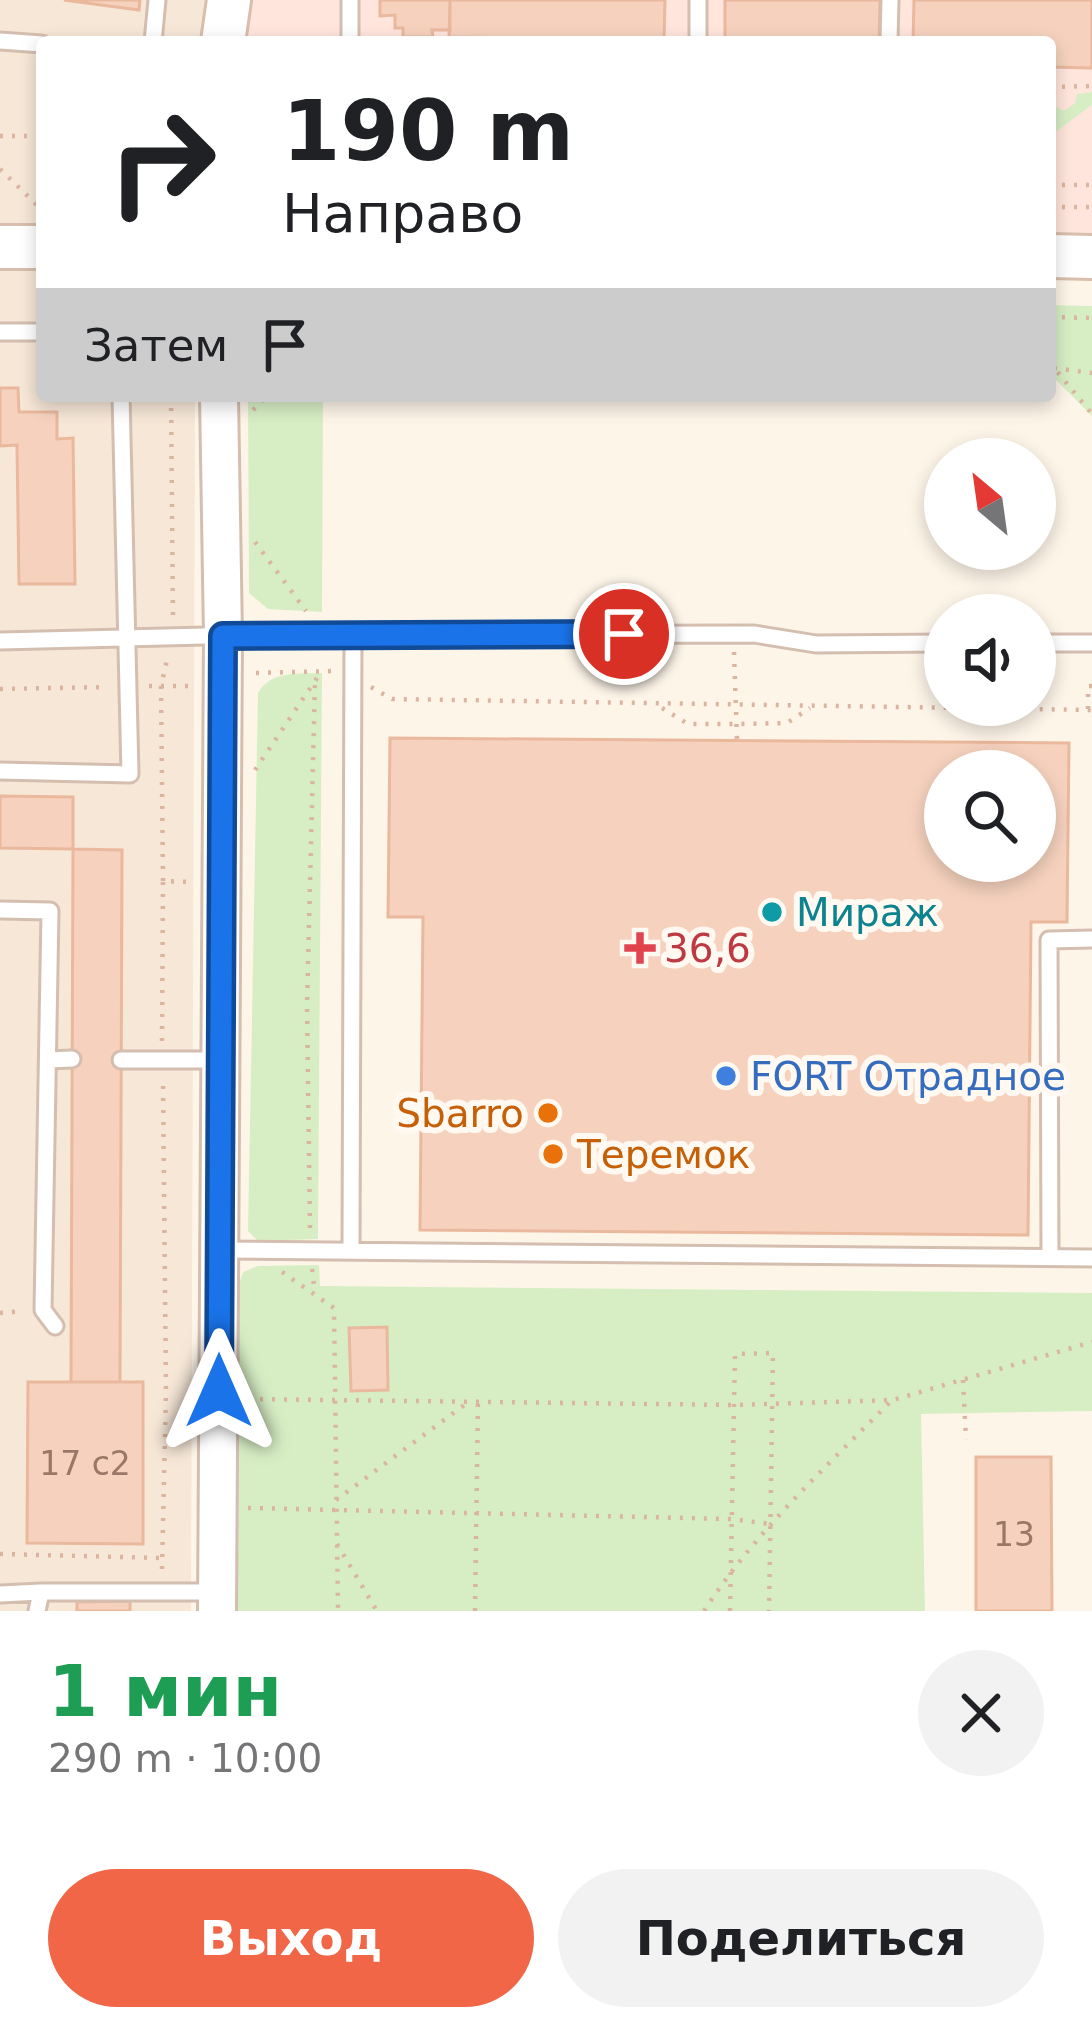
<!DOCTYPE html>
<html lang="ru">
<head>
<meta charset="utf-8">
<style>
	:root { --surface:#fff; --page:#f2f2f2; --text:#202124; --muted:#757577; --accent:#f06646 }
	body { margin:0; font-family:"DejaVu Sans",sans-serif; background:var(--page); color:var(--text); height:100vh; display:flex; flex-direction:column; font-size:45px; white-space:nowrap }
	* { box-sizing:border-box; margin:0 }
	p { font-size:39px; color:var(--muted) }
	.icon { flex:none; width:66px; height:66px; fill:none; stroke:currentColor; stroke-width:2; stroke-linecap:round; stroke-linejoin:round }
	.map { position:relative; height:1611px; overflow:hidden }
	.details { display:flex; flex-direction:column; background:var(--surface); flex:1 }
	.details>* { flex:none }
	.top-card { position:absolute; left:36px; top:36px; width:1020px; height:366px; border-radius:12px; box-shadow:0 6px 18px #0003; background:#fff; color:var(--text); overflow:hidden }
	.needle { width:78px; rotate:331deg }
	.tools { position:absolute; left:924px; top:438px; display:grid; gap:24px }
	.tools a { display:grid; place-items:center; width:132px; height:132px; border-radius:50%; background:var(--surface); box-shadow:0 6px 18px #0003; font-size:60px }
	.pin { position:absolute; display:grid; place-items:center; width:102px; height:102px; color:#fff; margin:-51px; border:6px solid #fff; border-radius:50%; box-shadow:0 3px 12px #0007 }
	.me { position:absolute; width:132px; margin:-66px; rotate:0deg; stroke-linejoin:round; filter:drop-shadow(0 0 9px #0008) }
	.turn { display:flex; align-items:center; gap:42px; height:252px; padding:0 48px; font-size:54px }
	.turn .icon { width:156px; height:156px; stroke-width:2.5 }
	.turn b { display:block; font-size:84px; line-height:102px }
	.then { display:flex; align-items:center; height:114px; padding:0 48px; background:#0003; gap:24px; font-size:45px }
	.round { display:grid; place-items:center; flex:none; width:126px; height:126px; border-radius:63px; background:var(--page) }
	.overview { display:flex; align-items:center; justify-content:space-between; height:204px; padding:0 48px }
	h1 { font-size:72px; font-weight:700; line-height:90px; color:#1e9e55 }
	.cta { display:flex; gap:24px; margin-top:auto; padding:24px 48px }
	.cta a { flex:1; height:138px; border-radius:72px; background:var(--accent); color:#fff; font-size:48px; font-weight:700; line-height:138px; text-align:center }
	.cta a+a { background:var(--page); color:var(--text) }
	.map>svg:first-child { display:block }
	.residential { fill:#f6e7d7 }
	.commercial { fill:#ffe5dc }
	.green { fill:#d7eec5 }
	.building { fill:#f6d2be; stroke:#eab89d; stroke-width:3; fill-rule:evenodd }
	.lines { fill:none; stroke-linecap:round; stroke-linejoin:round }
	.service-casing { stroke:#d4beb0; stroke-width:21 }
	.tertiary-casing { stroke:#d4beb0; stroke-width:42 }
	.secondary-casing { stroke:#d8beac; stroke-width:48 }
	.path { stroke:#dbb5a0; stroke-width:4.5; stroke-dasharray:3 9; stroke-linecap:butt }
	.service { stroke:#fff; stroke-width:15 }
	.tertiary { stroke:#fff; stroke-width:36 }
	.secondary { stroke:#fff; stroke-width:42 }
	.route-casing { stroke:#114b97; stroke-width:30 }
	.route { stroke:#1a73e8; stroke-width:21 }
	.culture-dot { fill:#0f9aa8; stroke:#fff9f1; stroke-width:4.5 }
	.health-dot { fill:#e0444e; stroke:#fff9f1; stroke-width:4.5 }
	.shop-dot { fill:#3f7fe0; stroke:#fff9f1; stroke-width:4.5 }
	.food-dot { fill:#e8710a; stroke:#fff9f1; stroke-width:4.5 }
	.labels { text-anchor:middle; stroke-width:12; stroke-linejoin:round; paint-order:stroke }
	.number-label { font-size:33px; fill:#9a7767 }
	.culture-label { font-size:39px; fill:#0d838f; stroke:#fff9f1; text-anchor:start }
	.health-label { font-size:39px; fill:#be3a42; stroke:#fff9f1; text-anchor:start }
	.shop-label { font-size:39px; fill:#366cbe; stroke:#fff9f1; text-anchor:start }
	.food-label { font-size:39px; fill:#c56008; stroke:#fff9f1; text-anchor:end }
</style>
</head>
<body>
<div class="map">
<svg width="1092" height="1611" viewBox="0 0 1092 1611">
	<rect width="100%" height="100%" fill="#fef5e9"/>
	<path class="residential" d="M0,0H208L203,42H42V230L0,229Z
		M0,271H42V396H195L191,1611H0Z"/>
	<path class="commercial" d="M244,0H1092V240L1050,239V42H241Z"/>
	<path class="green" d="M1092,92V105L1050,136V110L1055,106L1064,111L1075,103L1077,94Z
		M1050,305L1092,306V416L1050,374Z
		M248,396H323L322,612L268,609L249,593Z
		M322,673L318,1239L258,1241L248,1231L258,693C271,670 299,674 322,673Z
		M319,1265L320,1286L1092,1293V1411L921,1414L925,1611H236L238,1288L243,1272L258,1266Z"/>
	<path class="building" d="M64,0H140L139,10Z
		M380,0H450V30H432L433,37H403V28H395V15L380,16Z
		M450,0H665L664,40L449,37Z
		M725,0H880L879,42H725Z
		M914,0H1092V68L1050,67V42H913Z
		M0,388H18L19,412H57V439L73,438L75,584H19L17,445L0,446Z
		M390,738L1069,743L1067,922H1031L1028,1235L420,1230L423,917H388ZM945,771H1035V861H945Z
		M0,796L73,797V849L0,848Z
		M73,849L122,850L120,1382H71Z
		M387,1327L388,1390L351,1391L349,1328Z
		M28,1382H143V1544L27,1543Z
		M976,1457H1051L1052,1611H976Z
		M130,1601V1611H77V1602Z"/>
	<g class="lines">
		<defs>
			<path id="service" d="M698,0V42
				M0,41L42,44
				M153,42L157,0
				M350,42V0
				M889,42L890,0
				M0,332H42
				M0,641L246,635L754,634L816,644L945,643
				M1035,643H1092
				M0,771L130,774L121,396
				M0,910L50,911L43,1310L55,1326
				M49,1060L72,1059
				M121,1060H219
				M219,1250L1092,1258
				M351,1250L353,635
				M1050,1257L1049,940L1092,939
				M0,1594L41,1592
				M37,1611L41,1592H217"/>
			<path id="tertiary" d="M217,1611L223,636L219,396"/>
			<path id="secondary" d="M223,42L229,0
				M0,247H42
				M1050,256L1092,257"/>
		</defs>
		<use href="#service" class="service-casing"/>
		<use href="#tertiary" class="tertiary-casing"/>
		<use href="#secondary" class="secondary-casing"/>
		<path class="path" d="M1050,87L1092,86
			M0,136H42
			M0,169L40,208
			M1050,185H1092
			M1050,207H1092
			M1050,317L1092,318
			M1050,363L1092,414
			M1054,368L1092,373
			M171,396L173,619
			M253,410L267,396
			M255,542L306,611
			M734,652L737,740
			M256,673L334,671
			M149,686H191
			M371,687L392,699L1092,710
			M0,689L107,687
			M662,708L688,724H737L787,723L810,708
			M1088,709V686H1092
			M255,770L321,672
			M163,881L161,686L167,660
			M162,1041L163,881L190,882
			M310,1228L307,1006L315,682
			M312,1269L315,1293
			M282,1272L334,1308L338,1611
			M0,1313L24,1311
			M963,1380L966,1440
			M248,1399L734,1405L893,1400L1092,1342
			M336,1500L471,1400
			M248,1508L731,1519L770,1524
			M337,1544L377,1611
			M0,1554L162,1558
			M162,1569L166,1390L163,1083
			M475,1611L478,1401
			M704,1611C755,1532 825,1468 891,1401
			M730,1611L735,1354L773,1353L769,1611"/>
		<use href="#service" class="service"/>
		<use href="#tertiary" class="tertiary"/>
		<use href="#secondary" class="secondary"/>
	</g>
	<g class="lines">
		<defs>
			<path id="route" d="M219,1391L223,636L624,634"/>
		</defs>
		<use href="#route" class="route-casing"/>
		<use href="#route" class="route"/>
	</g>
	<circle class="culture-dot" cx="772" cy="912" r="12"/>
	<path class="health-dot" d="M634 930h12v12h12v12h-12v12h-12v-12h-12v-12h12z"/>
	<circle class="shop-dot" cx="726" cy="1076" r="12"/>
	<g class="food-dot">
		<circle cx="548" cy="1113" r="12"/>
		<circle cx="553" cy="1154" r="12"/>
	</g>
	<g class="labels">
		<g class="number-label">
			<text x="85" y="1475">17 с2</text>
			<text x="1014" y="1546">13</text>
		</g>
		<g class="culture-label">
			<text x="796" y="926">Мираж</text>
		</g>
		<g class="health-label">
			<text x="664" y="962">36,6</text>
		</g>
		<g class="shop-label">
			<text x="750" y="1090">FORT Отрадное</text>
		</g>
		<g class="food-label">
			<text x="524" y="1127">Sbarro</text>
			<text x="577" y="1168" text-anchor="start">Теремок</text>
		</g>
	</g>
</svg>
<div class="tools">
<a><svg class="needle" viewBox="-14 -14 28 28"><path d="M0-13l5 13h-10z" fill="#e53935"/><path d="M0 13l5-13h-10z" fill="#757577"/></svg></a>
<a><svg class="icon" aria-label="sound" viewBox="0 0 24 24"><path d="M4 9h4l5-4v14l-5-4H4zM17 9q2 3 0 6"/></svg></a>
<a><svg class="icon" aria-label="search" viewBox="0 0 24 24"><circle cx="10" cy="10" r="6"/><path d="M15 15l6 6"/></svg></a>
</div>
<div class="pin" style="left:624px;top:634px;background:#d93025"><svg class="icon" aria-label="arrive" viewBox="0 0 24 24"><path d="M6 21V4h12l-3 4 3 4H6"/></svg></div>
<svg class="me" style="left:219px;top:1391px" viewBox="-20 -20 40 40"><path d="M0-17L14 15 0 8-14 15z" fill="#1a73e8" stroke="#fff" stroke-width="4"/></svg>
<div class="top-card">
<div class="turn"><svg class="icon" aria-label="right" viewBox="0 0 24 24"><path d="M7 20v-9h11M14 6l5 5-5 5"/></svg><div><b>190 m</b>Направо</div></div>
<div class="then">Затем<svg class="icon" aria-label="arrive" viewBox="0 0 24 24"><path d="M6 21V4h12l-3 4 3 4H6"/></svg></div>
</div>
</div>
<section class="details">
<div class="overview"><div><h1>1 мин</h1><p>290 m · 10:00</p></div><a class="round"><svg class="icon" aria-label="close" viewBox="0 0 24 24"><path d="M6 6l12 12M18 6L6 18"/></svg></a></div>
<div class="cta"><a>Выход</a><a>Поделиться</a></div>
</section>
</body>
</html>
